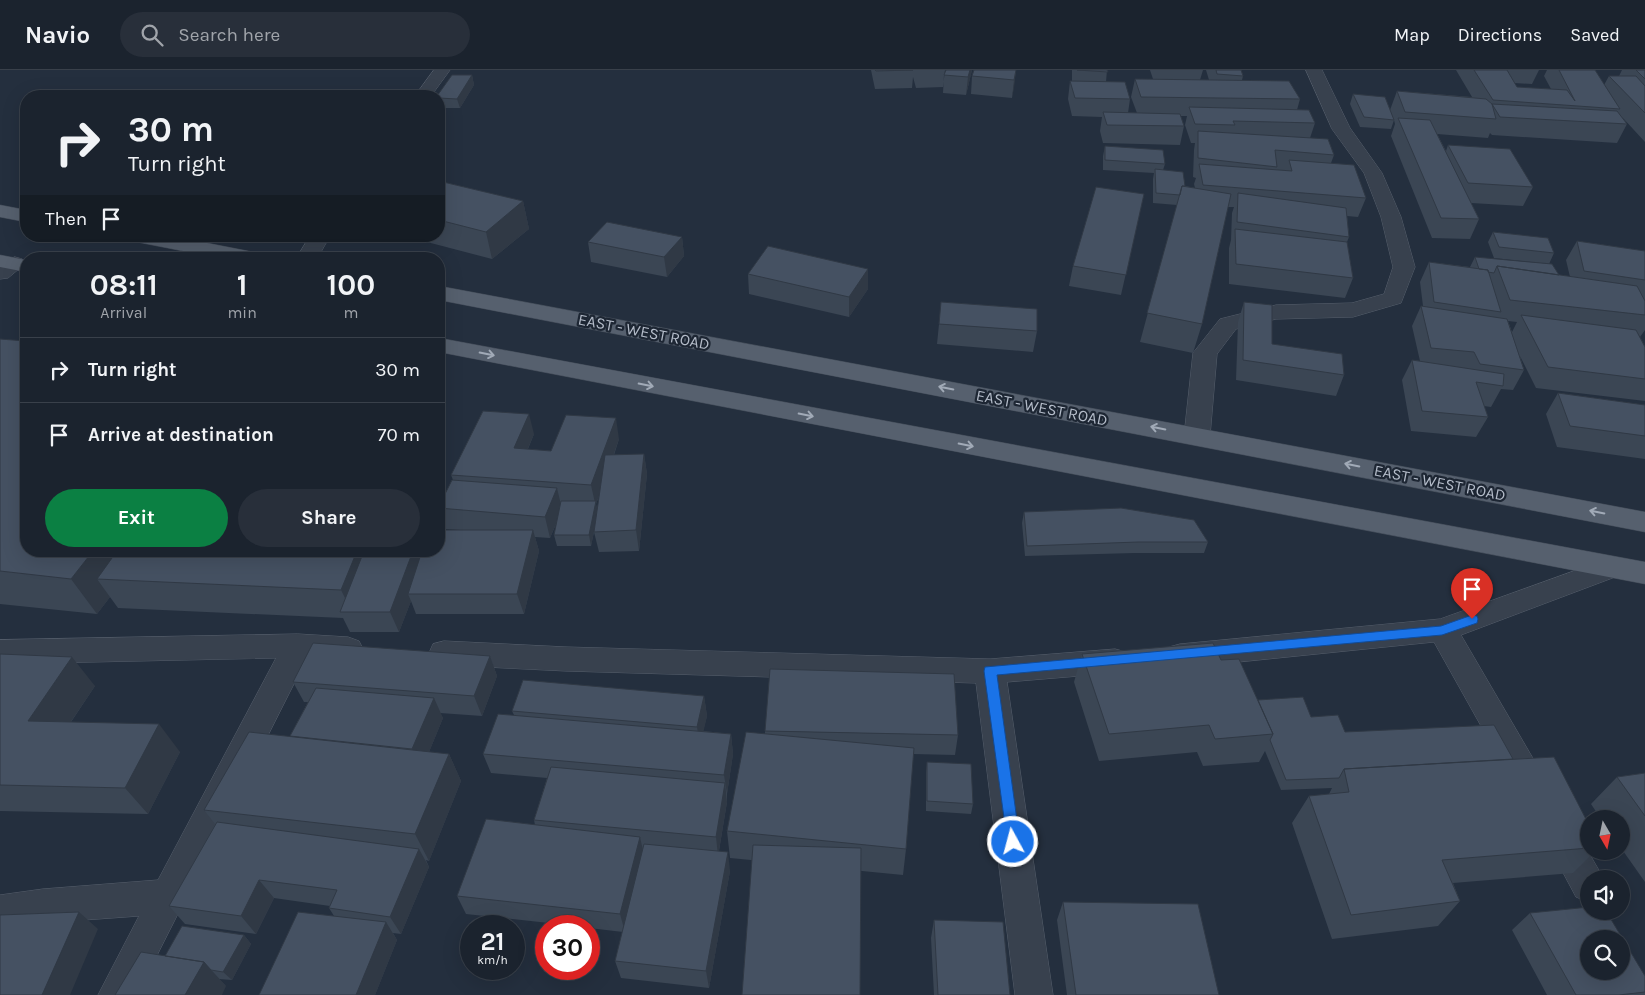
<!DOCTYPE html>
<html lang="en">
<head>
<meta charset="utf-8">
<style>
	:root { --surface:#1b232e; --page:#282f3a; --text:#f1f3f6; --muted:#a0a4aa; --line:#39404a; --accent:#0b8043 }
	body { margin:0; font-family:Karla,sans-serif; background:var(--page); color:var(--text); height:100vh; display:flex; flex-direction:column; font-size:19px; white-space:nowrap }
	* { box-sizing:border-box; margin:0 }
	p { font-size:16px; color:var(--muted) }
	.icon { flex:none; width:28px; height:28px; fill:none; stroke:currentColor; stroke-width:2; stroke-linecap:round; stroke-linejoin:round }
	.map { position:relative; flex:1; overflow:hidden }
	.drawer { position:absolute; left:20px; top:182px; width:425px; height:305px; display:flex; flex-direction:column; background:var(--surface); border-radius:20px; box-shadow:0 5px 20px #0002,0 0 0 1px var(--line) }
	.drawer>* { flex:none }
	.top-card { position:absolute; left:20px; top:20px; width:425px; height:152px; border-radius:20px; box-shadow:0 5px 20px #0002,0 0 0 1px var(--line); background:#1b232e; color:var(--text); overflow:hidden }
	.needle { width:32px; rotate:171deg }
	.tools { position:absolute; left:1580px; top:740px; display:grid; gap:10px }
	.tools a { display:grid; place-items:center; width:50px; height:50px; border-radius:50%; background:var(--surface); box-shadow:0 5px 20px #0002,0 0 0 1px var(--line); font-size:25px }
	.speed { position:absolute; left:460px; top:845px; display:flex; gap:10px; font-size:25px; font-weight:700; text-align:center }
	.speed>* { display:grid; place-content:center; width:65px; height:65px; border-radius:50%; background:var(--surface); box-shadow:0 5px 20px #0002,0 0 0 1px var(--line); line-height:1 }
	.speed small { font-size:12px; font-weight:400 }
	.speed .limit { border:8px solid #d22; background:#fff; color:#111 }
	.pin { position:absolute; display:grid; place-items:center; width:42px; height:42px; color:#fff; margin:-51px -21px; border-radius:50% 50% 50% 0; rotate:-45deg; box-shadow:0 0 5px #0007 }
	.pin .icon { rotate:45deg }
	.me { position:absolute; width:55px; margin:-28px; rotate:353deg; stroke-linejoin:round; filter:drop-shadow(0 0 4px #0008) }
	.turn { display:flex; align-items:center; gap:18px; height:105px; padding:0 25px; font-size:22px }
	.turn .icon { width:65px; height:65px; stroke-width:2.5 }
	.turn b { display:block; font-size:35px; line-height:42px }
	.then { display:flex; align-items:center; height:48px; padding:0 25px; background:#0003; gap:10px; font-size:19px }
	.eta { display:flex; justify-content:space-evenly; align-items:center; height:85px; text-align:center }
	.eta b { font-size:30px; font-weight:700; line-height:35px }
	.cta { display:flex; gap:10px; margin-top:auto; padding:10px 25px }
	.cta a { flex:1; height:58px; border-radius:30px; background:var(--accent); color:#fff; font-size:20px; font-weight:700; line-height:58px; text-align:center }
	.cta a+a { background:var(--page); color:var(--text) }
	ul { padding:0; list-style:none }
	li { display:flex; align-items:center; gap:15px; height:65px; padding:0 25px; border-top:1px solid var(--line) }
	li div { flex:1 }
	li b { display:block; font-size:19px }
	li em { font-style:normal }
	header { display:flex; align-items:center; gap:30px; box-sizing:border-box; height:70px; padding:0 25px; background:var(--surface); border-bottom:1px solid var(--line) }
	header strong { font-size:24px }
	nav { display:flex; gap:28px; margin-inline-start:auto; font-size:18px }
	.search { width:350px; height:45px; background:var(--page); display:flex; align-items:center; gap:12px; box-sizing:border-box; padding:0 18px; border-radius:28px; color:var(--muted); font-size:19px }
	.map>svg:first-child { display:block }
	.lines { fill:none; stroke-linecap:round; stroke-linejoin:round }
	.street-casing { stroke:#565f6c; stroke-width:1 }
	.primary-casing { stroke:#414a57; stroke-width:1 }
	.street { fill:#38414e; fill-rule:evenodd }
	.primary { fill:#56606e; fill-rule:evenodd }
	.wall { fill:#3b4654; fill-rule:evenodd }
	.shaded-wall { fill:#303945 }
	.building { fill:#455162; stroke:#303945; fill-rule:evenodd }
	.oneway { stroke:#a1aab7 }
	.route { fill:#1a73e8; stroke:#114b97 }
	.labels { text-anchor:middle; stroke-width:4.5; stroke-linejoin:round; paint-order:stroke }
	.street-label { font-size:16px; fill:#b4bcc9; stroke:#1d2633 }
</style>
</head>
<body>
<header>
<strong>Navio</strong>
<div class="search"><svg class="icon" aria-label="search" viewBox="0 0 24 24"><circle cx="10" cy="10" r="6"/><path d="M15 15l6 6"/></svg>Search here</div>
<nav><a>Map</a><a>Directions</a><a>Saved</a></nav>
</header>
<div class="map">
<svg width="1645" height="925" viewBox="0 0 1645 925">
	<rect width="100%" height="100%" fill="#242f3e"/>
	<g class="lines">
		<defs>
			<path id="street" d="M434,0H450L431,26H415Z
				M1306,0H1322L1350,58L1382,103L1401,147L1415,197L1401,233L1353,247L1276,249L1236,259L1217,284L1210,366L1206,372L1197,374L1188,372L1184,366L1193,283L1220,249L1276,235L1352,233L1384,224L1393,197L1381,147L1364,103L1332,59Z
				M310,166H330L317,189H296Z
				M15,187L22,189L26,193L8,208L0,209V194Z
				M1613,487L1623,490L1627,497L1623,504L1461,565L1552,721L1547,731L1535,736L1523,731L1434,572L1180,598L1169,595L1165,586L1169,577L1180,574L1440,549Z
				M298,564L348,567L359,571L363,579L359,587L348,591L307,588L137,925H98L139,846L43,853L0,861V825L43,819L158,810L276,588L0,594V570Z
				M444,571L566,577L990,589L1115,579L1126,582L1130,591L1126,600L1115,603L1007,612L1053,925H1015L976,613L566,601L444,595L433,592L429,583L433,574Z
				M1560,749L1572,754L1604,809H1589V832L1576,827L1543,765L1548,754Z"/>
			<path id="primary" d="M0,135L26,140V152L0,147Z
				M127,166H171L258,183L265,185L268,189H224L137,172L130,170Z
				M0,185L26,190V202L0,197Z
				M439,216L1645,442V462L439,230Z
				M439,268L1645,492V514L439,282Z"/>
		</defs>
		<use href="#street" class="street-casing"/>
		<use href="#primary" class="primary-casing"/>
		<use href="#street" class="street"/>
		<use href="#primary" class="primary"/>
	</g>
	<path class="wall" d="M871,0H945L943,17L916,18L913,7L912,18L875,19Z
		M946,0H1016L1012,28L971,24L972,6L974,0H972L966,25L943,23L944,5Z
		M1072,0H1107L1106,12L1130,29L1128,43H1137L1131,27L1135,9H1153L1150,0H1203L1200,10H1209L1206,0H1241L1243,6L1242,10L1300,29L1297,40L1315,53L1310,68L1334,85L1331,93L1366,128L1358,147L1347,146L1349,167L1347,172L1353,208L1345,228L1229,214V178L1231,170L1232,143L1234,137H1228L1202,254L1193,283L1140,272L1177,135L1153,133V109L1154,103L1103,100V86L1105,76L1165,94L1163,100L1185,116L1195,118L1194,114L1196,108L1193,107L1194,80L1195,73H1191L1185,55L1187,46H1180L1184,56L1180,75L1103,73L1100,61L1102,47L1072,46L1068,29L1070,11H1072Z
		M1456,0H1539L1532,14L1514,13L1517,17L1551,19L1544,6L1547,0H1595L1604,15L1609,6H1619L1622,0H1645V72L1622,47L1627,54L1617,73L1492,65L1490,63L1488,68L1437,64L1446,81L1448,75L1533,117L1523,136L1471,133L1479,149L1470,169L1432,168L1391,66L1395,54L1394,50L1391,59L1360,57L1350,34L1353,24L1390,40L1397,21L1472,27Z
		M472,5L474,15L460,38H439V26Z
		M439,111L523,131L529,159L492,189L404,166H439Z
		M1144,124L1121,225L1069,216L1073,196Z
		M1493,162L1554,183L1549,194L1494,188L1488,172Z
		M682,167L684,186L667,207L591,192L588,172Z
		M1577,171L1645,181V260L1640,267L1645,277V331L1536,318L1520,286L1524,300L1513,320L1501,319L1491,337L1484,336L1488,347L1476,367L1411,361L1402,310L1412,290L1420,291L1412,256L1421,236H1423L1420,212L1429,192L1470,197L1475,187L1559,205L1570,207L1566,190ZM1508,251L1517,252L1512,262Z
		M868,199V219L849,247L749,224L748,204Z
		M1244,232L1272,274L1344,305L1336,326L1236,310L1238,252Z
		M939,254L1037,261L1033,282L937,274Z
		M0,269L26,481H439L460,460L445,459L439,441V436L453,410L451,405L534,364L528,379L551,381L619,369L614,385L644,384L647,404L639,481L599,482L594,462L596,453L591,476H557L554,465L557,452L550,468L535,467L539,481L524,544H416L411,531L399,562H350L343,548L118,538L110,527L97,544L0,534ZM600,424L597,440L596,434Z
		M1558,323L1645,335V389L1557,377L1546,344Z
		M1024,442L1208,472L1204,483H1135L1025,486L1022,453Z
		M0,584L95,616L71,652L180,682L148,744L0,741Z
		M1082,584L1221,590L1258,630L1311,647L1345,662L1513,689L1589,755V781H1595L1573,803L1453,813L1460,831L1438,856L1332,869L1292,753L1309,726L1329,724L1332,718L1281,720L1265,681L1259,692L1203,696L1197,682L1099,691L1074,612Z
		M490,586L497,606L482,646L440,643L443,648L429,682L449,684L461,711L429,791L426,790L429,797L401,864L393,863L397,870L375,925H259L334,846L329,838L330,836L274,828L256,864L185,854L169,836L215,754L204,740L290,666L308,632H304L293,612Z
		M704,626L707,646L703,661L731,664L733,684L727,724V732L719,781L730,801L709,918L621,908L615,891L623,862L589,858V856H576L466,844L457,826L535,755L534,750L547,708L491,703L483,684L514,645L512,641Z
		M765,661L958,665L955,685L913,684L906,779L903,805L730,788L727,761L765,664Z
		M927,692L973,734L971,744L926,741V702Z
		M1645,703V812L1621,778V749H1601L1591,734L1617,707Z
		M1063,832L1219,925H1067L1057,850Z
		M1530,843L1645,906V925H1547L1512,860Z
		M934,850L1010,925H934L931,868Z
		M244,865L251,874L232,910L219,909L226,916L165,886Z"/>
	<path class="shaded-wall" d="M970,0H972L966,25L968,7Z
		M1016,0L1014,18L1012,28L1014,10Z
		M472,5L474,15L460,38L457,29Z
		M442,44L444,53L440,61L441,66L439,69V48Z
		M523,131L529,159L492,189L486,162Z
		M682,167L684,186L667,207L664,187Z
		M868,199V219L849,247V227Z
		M529,344L534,364L519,399L514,378Z
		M616,348L619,369L596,434L598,442L591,476L589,465L595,433L591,415Z
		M644,384L647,404L639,481L636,460Z
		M557,418L562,439L550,468L545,447Z
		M439,442L441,447L439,452Z
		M533,460L539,481L524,544L517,524Z
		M93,481H145L97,509L110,527L97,544L71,509Z
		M357,481H369L352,542L341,520Z
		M413,481H428L408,524L411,531L399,562L390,542Z
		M490,586L497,606L482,646L474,626Z
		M72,587L95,616L53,678L28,651Z
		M704,626L707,646L700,677L697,657Z
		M434,628L443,648L422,699L412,679Z
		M159,654L180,682L148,744L125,718Z
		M731,664L733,684L727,724L724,705Z
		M449,684L461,711L429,791L415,764Z
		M725,713L727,732L718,786L716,767Z
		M640,767L644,785L625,862L620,844Z
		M419,779L429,797L401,864L390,847Z
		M728,782L730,801L709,918L706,901Z
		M259,810L274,828L256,864L241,846Z
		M79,842L98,859L70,925H42Z
		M386,852L397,870L375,925H356Z
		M244,865L251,874L232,910L223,902Z
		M204,892L226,916L222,925H185Z"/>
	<path class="building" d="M875,0H913L876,1Z
		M946,0H970L968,7L944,5Z
		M974,0H1016L1014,10L972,6Z
		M1077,0H1107L1108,2Z
		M1216,0H1241L1243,6L1217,4Z
		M1474,0H1507L1517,17L1567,20L1575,31L1559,0H1595L1620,39L1493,30Z
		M1636,0H1645V9Z
		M452,5H472L457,29L439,28V26H437Z
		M1609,6H1636L1645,16V43Z
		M1135,9L1289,11L1300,29L1141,27Z
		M1070,11L1125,12L1130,29L1075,28Z
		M1397,21L1486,29L1492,34L1617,41L1627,54L1500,47L1492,34L1496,49L1405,42Z
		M1353,24L1385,27L1394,50L1364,47Z
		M1189,37L1309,40L1315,53L1233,51L1235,55L1195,54Z
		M1103,42L1180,44L1184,56L1107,55Z
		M1398,48L1430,50L1479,149L1441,148Z
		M1198,61L1328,69L1334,85L1275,80L1277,97L1198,88Z
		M1448,75L1510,79L1533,117L1468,113Z
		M1105,76L1163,80L1165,94L1105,90Z
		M1289,90L1354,95L1366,128L1203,115L1199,94L1292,101Z
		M1155,99L1183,102L1185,116H1182L1180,125L1156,123Z
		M439,111L523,131L486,162L439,150Z
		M1182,116L1231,124L1202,254L1147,243Z
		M1096,117L1144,124L1126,205L1073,196Z
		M1238,123L1346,138L1349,167L1237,152Z
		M607,152L682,167L664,187L588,172Z
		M1235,159L1347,172L1353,208L1236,194Z
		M1493,162L1548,168L1554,183L1499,177Z
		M1577,171L1645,181V210L1584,201Z
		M768,176L868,199L849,227L748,204Z
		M1475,187L1552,194L1559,205L1497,196L1494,203L1488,202V200L1479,199Z
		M1429,192L1488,200L1501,242L1434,232Z
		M1497,196L1637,216L1645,231V245L1510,230Z
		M941,232L1037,239V261L939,254Z
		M1244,232L1272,235V274L1342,284L1344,305L1243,290Z
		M1421,236L1507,249L1524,300L1480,294L1474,282L1431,278Z
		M1521,245L1636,260L1645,277V309L1548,297Z
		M0,269L26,271V481H93L71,509L0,501Z
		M1412,290L1504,304L1503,316L1476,312L1488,347L1422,341Z
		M1558,323L1645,335V366L1570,356Z
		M483,341L529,344L514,378L551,381L566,345L616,348L591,415L451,405Z
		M644,384L636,460L594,462L605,385Z
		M452,410L557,418L545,447L439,438V436Z
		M561,431H596L589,465H554Z
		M1121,438L1194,450L1208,472H1138L1027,476L1024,442Z
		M439,460H533L517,524H408L422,481H439Z
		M117,481H357L341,520L97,509Z
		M364,481H413L390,542H340Z
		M313,573L490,586L474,626L293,612Z
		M1213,573L1221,590L1239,589L1273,664L1215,669L1209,655L1109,664L1082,584Z
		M0,584L72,587L28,651L159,654L125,718L0,715Z
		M770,599L954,604L958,665L765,661Z
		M523,610L704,626L697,657L512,641Z
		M316,618L434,628L412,679L290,666Z
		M1303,627L1311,647L1338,645L1345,662L1494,655L1513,689L1344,699L1339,708L1286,710L1270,670L1273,664L1258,630Z
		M498,644L731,664L724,705L483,684Z
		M249,662L449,684L415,764L204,740Z
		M746,662L914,678L906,779L727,761Z
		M1554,687L1589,755V778L1442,790L1460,831L1351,845L1309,726L1349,722L1344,699Z
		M927,692L971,694L973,734L927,731Z
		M551,697L725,713L716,767L534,750Z
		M1645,703V746L1617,707Z
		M486,749L640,767L620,844L457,826Z
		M217,752L419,779L390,847L329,838L337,820L259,810L241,846L169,836Z
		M644,774L728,782L706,901L615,891Z
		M753,775L861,778L860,925H742Z
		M1063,832L1198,834L1219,925H1076Z
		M1589,837V841H1606L1645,906V922L1619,925H1576L1530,843ZM1589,869H1621V901H1589Z
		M79,842L42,925H0V845Z
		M298,842L386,852L356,925H259Z
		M934,850L1003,852L1010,925H938Z
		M182,856L244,865L223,902L211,900L204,892L165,886Z
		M141,882L204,892L185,925H115Z"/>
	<defs><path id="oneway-shaft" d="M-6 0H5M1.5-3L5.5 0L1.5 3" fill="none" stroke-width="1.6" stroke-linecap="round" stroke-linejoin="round" transform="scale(1.25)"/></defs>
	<g class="oneway">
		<use href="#oneway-shaft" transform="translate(487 284) rotate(11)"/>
		<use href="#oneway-shaft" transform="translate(646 315) rotate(11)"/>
		<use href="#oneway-shaft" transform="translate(946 318) rotate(-169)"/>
		<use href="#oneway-shaft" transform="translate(806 345) rotate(11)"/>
		<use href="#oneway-shaft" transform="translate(1158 358) rotate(-169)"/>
		<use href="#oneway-shaft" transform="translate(966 375) rotate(11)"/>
		<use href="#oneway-shaft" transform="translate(1352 395) rotate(-169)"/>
		<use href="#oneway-shaft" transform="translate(1597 442) rotate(-169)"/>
	</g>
	<path class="route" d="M1472,545L1477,546L1478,549L1477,553L1442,565L997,605L1020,772L1018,777L1013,779L1008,777L984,601L985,597L1441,556Z"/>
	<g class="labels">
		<g class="street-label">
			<text transform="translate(644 261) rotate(11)" y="6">EAST - WEST ROAD</text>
			<text transform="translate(1042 337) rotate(11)" y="6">EAST - WEST ROAD</text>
			<text transform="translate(1440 412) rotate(11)" y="6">EAST - WEST ROAD</text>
		</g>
	</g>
</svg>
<div class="tools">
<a><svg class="needle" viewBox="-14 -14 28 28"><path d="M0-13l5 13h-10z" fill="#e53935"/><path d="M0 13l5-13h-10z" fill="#a0a4aa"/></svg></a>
<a><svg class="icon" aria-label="sound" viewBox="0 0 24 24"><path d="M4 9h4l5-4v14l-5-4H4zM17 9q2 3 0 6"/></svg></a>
<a><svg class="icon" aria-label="search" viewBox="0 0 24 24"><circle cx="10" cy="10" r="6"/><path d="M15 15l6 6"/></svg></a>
</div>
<div class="speed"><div>21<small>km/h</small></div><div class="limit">30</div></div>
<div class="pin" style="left:1472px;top:549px;background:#d93025"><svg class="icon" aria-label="arrive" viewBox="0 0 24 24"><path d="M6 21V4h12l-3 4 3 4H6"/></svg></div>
<svg class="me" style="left:1013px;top:772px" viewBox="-20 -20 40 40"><circle r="17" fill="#1a73e8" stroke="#fff" stroke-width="3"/><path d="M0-11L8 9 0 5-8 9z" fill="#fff"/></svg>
<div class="top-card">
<div class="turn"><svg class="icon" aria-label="right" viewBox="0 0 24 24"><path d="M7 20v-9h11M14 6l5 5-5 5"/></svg><div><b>30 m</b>Turn right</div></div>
<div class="then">Then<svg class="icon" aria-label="arrive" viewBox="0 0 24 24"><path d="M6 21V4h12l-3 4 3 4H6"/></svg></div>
</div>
<section class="drawer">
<div class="eta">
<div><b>08:11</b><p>Arrival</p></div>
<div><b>1</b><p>min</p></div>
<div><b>100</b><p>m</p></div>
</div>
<ul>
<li><svg class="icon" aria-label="right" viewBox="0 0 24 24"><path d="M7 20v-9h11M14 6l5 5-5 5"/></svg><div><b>Turn right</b></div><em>30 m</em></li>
<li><svg class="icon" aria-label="arrive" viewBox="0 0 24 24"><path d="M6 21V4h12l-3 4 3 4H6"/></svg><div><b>Arrive at destination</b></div><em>70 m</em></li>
</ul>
<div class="cta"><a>Exit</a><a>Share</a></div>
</section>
</div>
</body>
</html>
